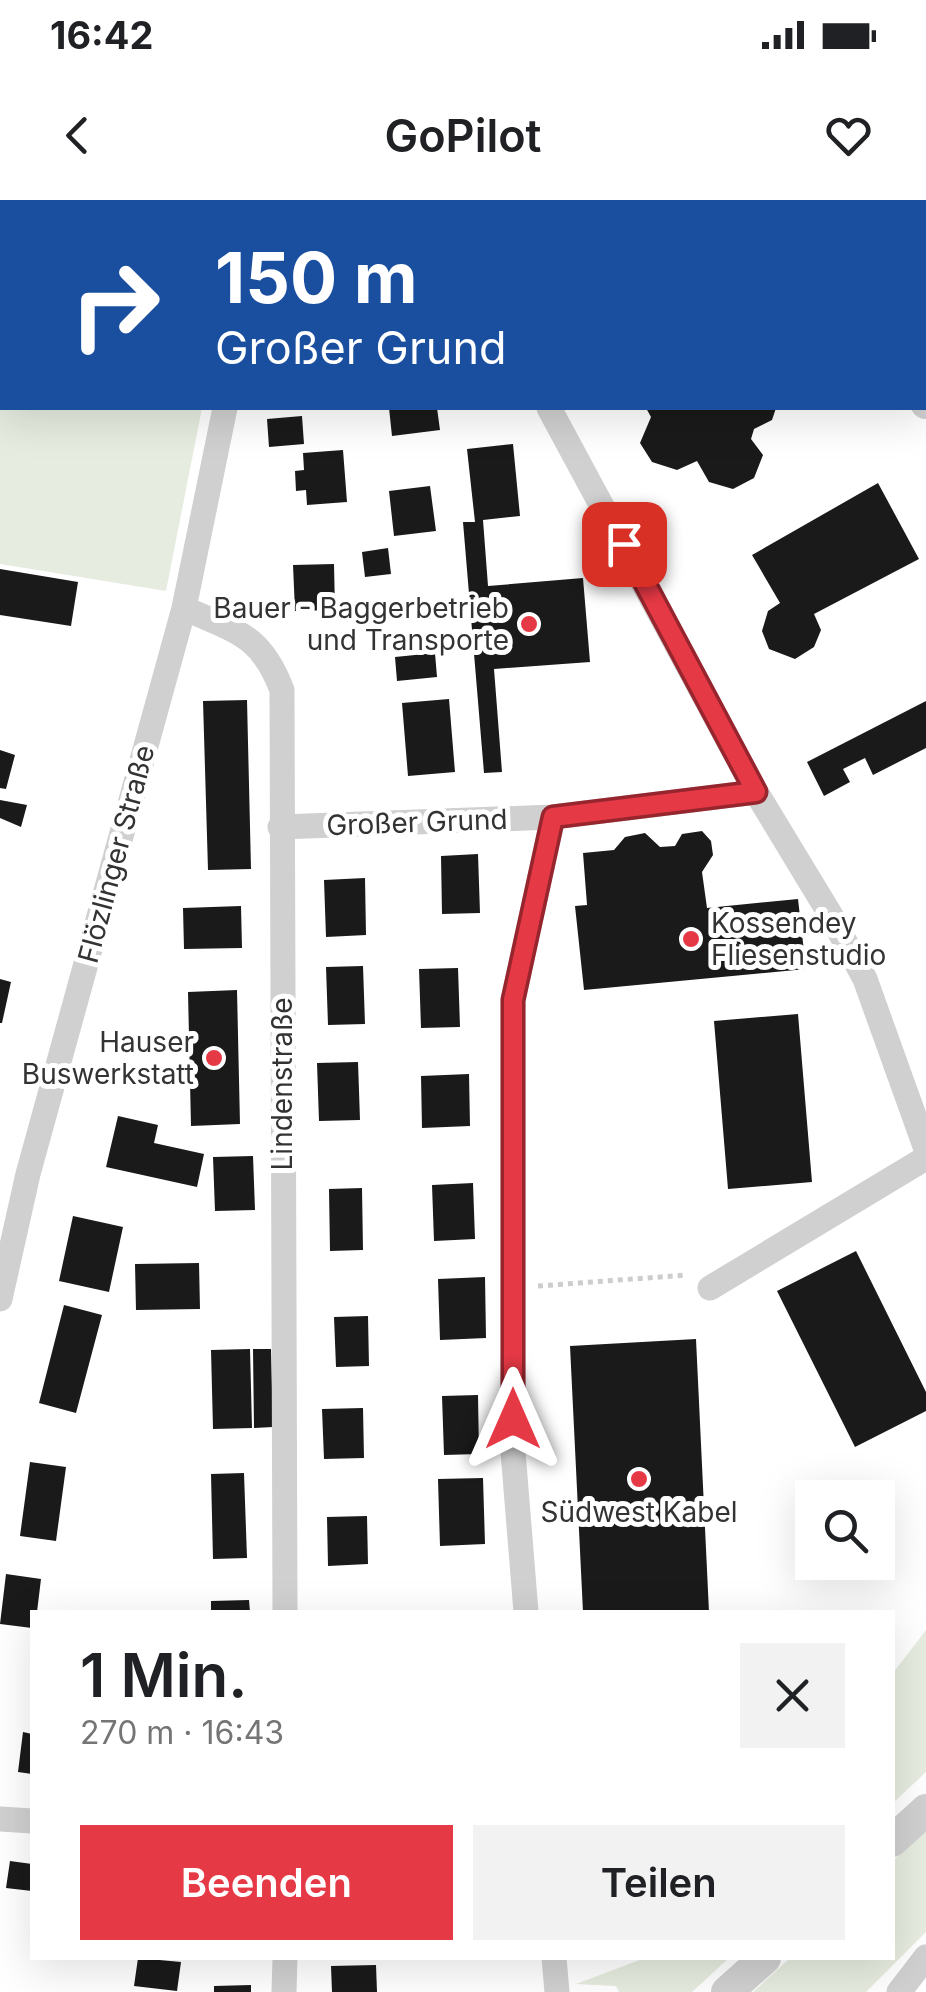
<!DOCTYPE html>
<html lang="de">
<head>
<meta charset="utf-8">
<style>
	:root { --surface:#fff; --page:#f2f2f2; --text:#202124; --muted:#757577; --accent:#e63946 }
	body { margin:0; font-family:Inter,sans-serif; background:var(--page); color:var(--text); height:100vh; display:flex; flex-direction:column; font-size:38px; white-space:nowrap }
	* { box-sizing:border-box; margin:0 }
	p { font-size:32px; color:var(--muted) }
	.icon { flex:none; width:55px; height:55px; fill:none; stroke:currentColor; stroke-width:2; stroke-linecap:round; stroke-linejoin:round }
	.map { position:relative; flex:1; overflow:hidden }
	.sheet { position:absolute; left:30px; top:1410px; width:865px; height:350px; display:flex; flex-direction:column; background:var(--surface); border-radius:0px; box-shadow:0 10px 40px #0002 }
	.sheet>* { flex:none }
	.top-card { position:absolute; left:0px; top:0px; width:928px; height:210px; box-shadow:0 10px 40px #0002; background:#1a4fa0; color:#fff; overflow:hidden }
	.fabs { position:absolute; left:795px; top:1280px; display:grid; gap:20px }
	.fabs a { display:grid; place-items:center; width:100px; height:100px; border-radius:0px; background:var(--surface); box-shadow:0 10px 40px #0002; font-size:50px }
	.pin { position:absolute; display:grid; place-items:center; width:85px; height:85px; color:#fff; margin:-42px; border-radius:20px; box-shadow:0 5px 15px #0006 }
	.me { position:absolute; width:110px; margin:-55px; rotate:0deg; stroke-linejoin:round; filter:drop-shadow(0 0 8px #0008) }
	.turn { display:flex; align-items:center; gap:35px; height:210px; padding:0 50px; font-size:45px }
	.turn .icon { width:130px; height:130px; stroke-width:2.5 }
	.turn b { display:block; font-size:70px; line-height:85px }
	.round { display:grid; place-items:center; flex:none; width:105px; height:105px; border-radius:0px; background:var(--page) }
	.overview { display:flex; align-items:center; justify-content:space-between; height:170px; padding:0 50px }
	h1 { font-size:60px; font-weight:600; line-height:75px }
	.action { display:flex; gap:20px; margin-top:auto; padding:20px 50px }
	.action a { flex:1; height:115px; border-radius:0px; background:var(--accent); color:#fff; font-size:40px; font-weight:600; line-height:115px; text-align:center }
	.action a+a { background:var(--page); color:var(--text) }
	.status { display:flex; justify-content:space-between; align-items:center; height:70px; padding:0 50px; background:var(--surface); direction:ltr }
	.status svg { height:28px; fill:currentColor }
	header { display:flex; justify-content:space-between; align-items:center; height:130px; padding:0 50px; background:var(--surface); font-size:45px; font-weight:600 }
	.map>svg:first-child { display:block }
	.green { fill:#e6ecdf }
	.building { fill:#1a1a1a }
	.lines { fill:none; stroke-linecap:round; stroke-linejoin:round }
	.path { stroke:#cdcdcd; stroke-width:5; stroke-dasharray:5 5; stroke-linecap:butt }
	.minor { stroke:#d0d0d0; stroke-width:25 }
	.tertiary { stroke:#d0d0d0; stroke-width:32 }
	.route-casing { stroke:#96252e; stroke-width:25 }
	.route { stroke:#e63946; stroke-width:18 }
	.poi-dot { fill:#e63946; stroke:#fff; stroke-width:4 }
	.labels { text-anchor:middle; stroke-width:10; stroke-linejoin:round; paint-order:stroke }
	.poi-label { font-size:28px; fill:#333; stroke:#fff; text-anchor:end }
	.street-label { font-size:28px; fill:#333; stroke:#fff }
</style>
</head>
<body>
<div class="status"><b>16:42</b><svg viewBox="0 0 49 12"><path d="M0 12V9h3v3zM5 12V6h3v6zM10 12V3h3v9zM15 12V0h3v12zM26 1h20v11H26zM47 4h2v5h-2z"/></svg></div>
<header><svg class="icon" aria-label="back" viewBox="0 0 24 24"><path d="M15 5l-7 7 7 7"/></svg>GoPilot<svg class="icon" aria-label="heart" viewBox="0 0 24 24"><path d="M12 20l-8-8c-3-5 5-10 8-4 3-6 11-1 8 4z"/></svg></header>
<div class="map">
<svg width="926" height="1792" viewBox="0 0 926 1792">
	<rect width="100%" height="100%" fill="#fff"/>
	<path class="green" d="M0,0H239L2,2V208H202L166,391L0,364Z
		M926,1430V1572L893,1603V1473Z
		M926,1629V1732L866,1792H753L790,1758H892L893,1661Z
		M645,1758H729L692,1792H619L616,1786L576,1784Z"/>
	<path class="building" d="M389,208H437L440,230L392,236Z
		M646,208H776L772,220L754,229L751,239L763,255L754,278L733,289L709,282L697,261L677,270L652,262L640,243L651,217Z
		M302,216L304,244L269,247L267,219Z
		M513,244L520,316L483,320L488,386L583,378L590,462L494,469L502,572L484,573L463,322H475L467,249Z
		M343,250L347,302L307,305L306,290L296,291L295,271L304,270L303,253Z
		M878,283L919,359L814,414L821,430L814,447L795,459L769,449L762,431L768,411L780,403L752,355Z
		M430,286L436,331L394,336L389,291Z
		M388,348L391,374L365,377L362,352Z
		M334,364L335,410L295,411L293,365Z
		M0,369L78,382L71,426L0,415Z
		M435,453L437,477L397,481L395,457Z
		M449,499L455,572L408,576L402,503Z
		M247,500L251,669L208,670L203,501Z
		M926,501V548L873,575L865,558L843,569L850,582L824,596L807,562Z
		M0,550L15,555L6,589L0,588Z
		M0,600L27,605L21,627L0,618Z
		M702,631L711,641L713,655L702,672L707,708L798,699L806,769L584,790L575,706L587,705L583,653L614,650L625,637L645,633L660,647L675,646L682,634Z
		M478,654L480,713L442,714L441,656Z
		M365,678L366,735L326,737L324,680Z
		M241,706L242,748L184,749L183,708Z
		M363,766L365,824L328,825L326,767Z
		M458,768L460,827L421,828L419,769Z
		M0,779L11,782L2,823H0Z
		M237,790L240,924L191,926L188,792Z
		M798,814L812,982L728,989L714,821Z
		M358,862L360,920L319,921L317,863Z
		M469,874L470,926L422,928L421,876Z
		M118,916L158,925L154,943L204,954L197,987L106,967Z
		M253,956L255,1010L215,1011L213,957Z
		M473,983L475,1039L434,1041L432,985Z
		M362,988L363,1050L330,1051L329,989Z
		M73,1016L123,1027L109,1092L59,1081Z
		M856,1051L926,1192V1211L855,1247L777,1091Z
		M199,1063L200,1109L136,1110L135,1064Z
		M485,1077L486,1138L440,1140L438,1079Z
		M64,1105L102,1115L76,1213L39,1203Z
		M368,1116L369,1166L336,1167L334,1117Z
		M696,1139L709,1412H583L570,1146Z
		M250,1149L252,1228L213,1229L211,1150Z
		M253,1149H271L273,1227L254,1228Z
		M478,1195L479,1254L444,1255L442,1196Z
		M363,1208L364,1258L324,1259L322,1209Z
		M30,1262L66,1267L56,1341L20,1336Z
		M244,1273L247,1358L213,1359L211,1274Z
		M483,1278L485,1344L440,1346L438,1279Z
		M367,1316L368,1364L328,1366L327,1317Z
		M6,1374L41,1379L37,1412H32V1428L0,1424Z
		M249,1400L250,1412H211V1401Z
		M23,1532L32,1534V1574L18,1572Z
		M10,1661L32,1664V1691L6,1688Z
		M138,1758L181,1762L177,1791L134,1786Z
		M376,1765L377,1792H332L331,1766Z
		M251,1785V1792H214V1786Z"/>
	<g class="lines">
		<path class="path" d="M538,1086L687,1075"/>
		<path class="minor" d="M260,2V0
			M549,208L756,592L830,714L865,779L926,949
			M184,408C236,432 260,433 282,490L285,1412
			M280,627L553,617L756,592
			M710,1088L926,958
			M0,1099L28,974L184,408L225,208
			M526,1412L513,1252V800L553,617
			M0,1619L32,1621
			M554,1758L557,1792
			M284,1792L285,1758
			M899,1792L926,1757"/>
		<path class="tertiary" d="M822,0L823,2
			M925,201L926,203
			M892,1641L926,1610
			M727,1792L765,1758"/>
	</g>
	<g class="lines">
		<defs>
			<path id="route" d="M513,1219V800L553,617L756,592L624,344"/>
		</defs>
		<use href="#route" class="route-casing"/>
		<use href="#route" class="route"/>
	</g>
	<g class="poi-dot">
		<circle cx="529" cy="424" r="10"/>
		<circle cx="691" cy="739" r="10"/>
		<circle cx="214" cy="858" r="10"/>
		<circle cx="639" cy="1279" r="10"/>
	</g>
	<g class="labels">
		<g class="poi-label">
			<text x="509" y="418">Bauer - Baggerbetrieb<tspan x="509" dy="32">und Transporte</tspan></text>
			<text x="711" y="733" text-anchor="start">Kossendey<tspan x="711" dy="32">Fliesenstudio</tspan></text>
			<text x="194" y="852">Hauser<tspan x="194" dy="32">Buswerkstatt</tspan></text>
			<text x="639" y="1322" text-anchor="middle">Südwest Kabel</text>
		</g>
		<g class="street-label">
			<text transform="translate(417 622) rotate(-2)" y="10">Großer Grund</text>
			<text transform="translate(116 654) rotate(-75)" y="10">Flözlinger Straße</text>
			<text transform="translate(282 884) rotate(-90)" y="10">Lindenstraße</text>
		</g>
	</g>
</svg>
<div class="fabs">
<a><svg class="icon" aria-label="search" viewBox="0 0 24 24"><circle cx="10" cy="10" r="6"/><path d="M15 15l6 6"/></svg></a>
</div>
<div class="pin" style="left:624px;top:344px;background:#d93025"><svg class="icon" aria-label="arrive" viewBox="0 0 24 24"><path d="M6 21V4h12l-3 4 3 4H6"/></svg></div>
<svg class="me" style="left:513px;top:1219px" viewBox="-20 -20 40 40"><path d="M0-17L14 15 0 8-14 15z" fill="#e63946" stroke="#fff" stroke-width="4"/></svg>
<div class="top-card">
<div class="turn"><svg class="icon" aria-label="right" viewBox="0 0 24 24"><path d="M7 20v-9h11M14 6l5 5-5 5"/></svg><div><b>150 m</b>Großer Grund</div></div>
</div>
<section class="sheet">
<div class="overview"><div><h1>1 Min.</h1><p>270 m · 16:43</p></div><a class="round"><svg class="icon" aria-label="close" viewBox="0 0 24 24"><path d="M6 6l12 12M18 6L6 18"/></svg></a></div>
<div class="action"><a>Beenden</a><a>Teilen</a></div>
</section>
</div>
</body>
</html>
